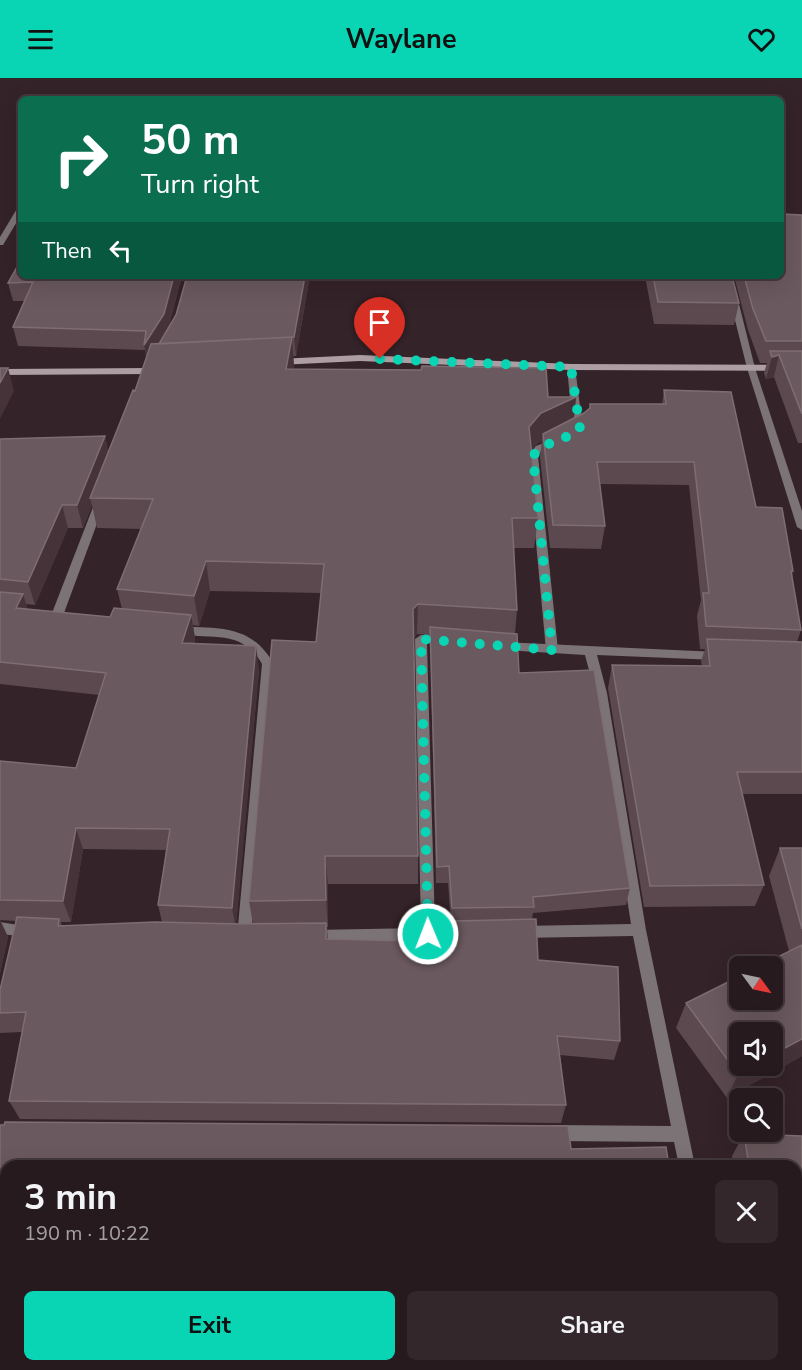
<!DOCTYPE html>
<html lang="en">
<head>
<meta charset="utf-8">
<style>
	:root { --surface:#271a1f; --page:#33272c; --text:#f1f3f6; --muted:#a4a1a4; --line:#43383d; --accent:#09d5b5 }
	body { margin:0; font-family:"Nunito Sans",sans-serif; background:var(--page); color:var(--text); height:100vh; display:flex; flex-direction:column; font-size:22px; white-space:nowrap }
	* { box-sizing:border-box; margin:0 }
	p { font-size:20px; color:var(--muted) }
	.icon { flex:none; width:33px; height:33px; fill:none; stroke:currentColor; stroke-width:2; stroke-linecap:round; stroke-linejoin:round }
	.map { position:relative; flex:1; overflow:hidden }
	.drawer { position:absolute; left:0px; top:1082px; width:802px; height:212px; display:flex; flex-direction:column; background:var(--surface); border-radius:18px 18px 0 0; box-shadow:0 6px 24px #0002,0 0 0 2px var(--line) }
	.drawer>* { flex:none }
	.guide { position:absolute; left:18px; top:18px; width:766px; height:183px; border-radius:9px; box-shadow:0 6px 24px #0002,0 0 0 2px var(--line); background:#0b6e4f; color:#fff; overflow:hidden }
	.needle { width:39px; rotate:123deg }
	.tools { position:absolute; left:729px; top:878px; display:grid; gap:12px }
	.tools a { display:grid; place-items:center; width:54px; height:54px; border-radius:9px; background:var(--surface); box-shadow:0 6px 24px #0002,0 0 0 2px var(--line); font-size:30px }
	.pin { position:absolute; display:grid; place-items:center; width:51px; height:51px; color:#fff; margin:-62px -26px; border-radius:50% 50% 50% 0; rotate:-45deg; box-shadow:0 0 6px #0007 }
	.pin .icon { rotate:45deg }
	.me { position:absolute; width:66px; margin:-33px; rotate:359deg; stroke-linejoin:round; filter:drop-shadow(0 0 4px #0008) }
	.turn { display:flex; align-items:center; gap:21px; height:126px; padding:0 24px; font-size:27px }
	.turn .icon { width:78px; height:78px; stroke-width:2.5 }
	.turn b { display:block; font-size:42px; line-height:51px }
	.then { display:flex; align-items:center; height:57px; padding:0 24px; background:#0003; gap:12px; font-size:22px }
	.round { display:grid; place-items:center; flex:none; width:63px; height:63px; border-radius:9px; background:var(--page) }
	.head { display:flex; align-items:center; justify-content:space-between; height:102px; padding:0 24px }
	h1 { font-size:36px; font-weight:700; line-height:45px }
	.primary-button { display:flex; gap:12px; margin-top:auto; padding:12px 24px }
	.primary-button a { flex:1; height:69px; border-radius:9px; background:var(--accent); color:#111; font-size:24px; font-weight:700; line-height:69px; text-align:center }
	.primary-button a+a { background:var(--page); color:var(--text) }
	header { display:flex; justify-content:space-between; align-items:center; height:78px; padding:0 24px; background:var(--accent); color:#111; font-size:27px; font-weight:700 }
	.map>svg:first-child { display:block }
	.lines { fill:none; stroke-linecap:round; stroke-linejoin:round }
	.lane { fill:#7c7376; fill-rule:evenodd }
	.street { fill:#7c7376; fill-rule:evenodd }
	.secondary { fill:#ac9ea2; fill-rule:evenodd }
	.wall { fill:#5b494f; fill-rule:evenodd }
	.shaded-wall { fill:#453339 }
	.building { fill:#6a595e; stroke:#7e6d72; stroke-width:1.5 }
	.route { stroke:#09d5b5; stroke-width:10; stroke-dasharray:0 18 }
</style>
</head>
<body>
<header><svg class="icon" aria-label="menu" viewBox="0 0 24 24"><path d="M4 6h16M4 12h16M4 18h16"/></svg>Waylane<svg class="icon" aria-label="heart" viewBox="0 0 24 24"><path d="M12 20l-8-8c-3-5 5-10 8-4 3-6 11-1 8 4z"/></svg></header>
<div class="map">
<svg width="802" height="1292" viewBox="0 0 802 1292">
	<rect width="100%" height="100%" fill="#342329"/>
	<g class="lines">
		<path class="lane" d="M571,286L575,289L583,352L578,355L573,352L567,289Z
			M555,361L560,364L558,366L542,372L538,378L558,572L552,576L546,572L528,378L536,368Z"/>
		<path class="street" d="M18,129H21V137L3,167H0V159Z
			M724,198H732L755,290L802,433V452L797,449L747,290Z
			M100,421L105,424L64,535L62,538H54L52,535L95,424Z
			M179,548C220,551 251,546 274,586L251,859L249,863L244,865L239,863L237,859L262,586C241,549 209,563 175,555L173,552L175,549Z
			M421,557L446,559L452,563L446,567L427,565L435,850L467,849L472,851L474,855L472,859L467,861L313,864L308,862L306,858L308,854L313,852L421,850L415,561Z
			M502,564L717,574L723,578L717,582L597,577L607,615L646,852L695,1088H679L674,1064L553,1063L548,1060L545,1055L548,1050L553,1047L671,1048L633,858L520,860L515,858L513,854L515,850L520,848L631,846L595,615L585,577L502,572L496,568Z
			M0,844L24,848L26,852L24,856L19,858L0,856Z
			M717,1287H735L736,1292H718Z"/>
		<path class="secondary" d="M360,277L571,286L802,287V293L571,292L360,283L279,287L275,284L279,281Z
			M156,288L160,291L151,296L0,297V291L150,290Z"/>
	</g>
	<path class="wall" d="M802,137V365H798L774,299L766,301L764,295L767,285H760L748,252L734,198H782Z
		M21,198H182L168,251L310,198L296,278H293L294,291L548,319H576L574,340L662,326L664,312L756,429L793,493L792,498L801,552L797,564H802V716H742L764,807L755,828L644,829L608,610L612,587L702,588L701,583L705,571H700L697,538L701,522L689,407L600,406L605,448L601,471L550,470L540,379L542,363L538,365L531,373L538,440L534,470H514L517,532L515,556L519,595L630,810L626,827L533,835L532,841L538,882L620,963L614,982L560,977L566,1027L561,1045L20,1041L9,1023L22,954L0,955V912L17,843L0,842L8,859L0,895V683L76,690L99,617L0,606V361L105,358L108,374L135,313L146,279L145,272L18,268L13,249L24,223H13L8,205ZM92,427L97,450L141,451L117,511L122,531L110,539L27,531L26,526L35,527L68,450H83ZM210,513L321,515L316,564L249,823L253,846H236L259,591L194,566L195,560L193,547L199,548ZM417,556L430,557L436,805H448L451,846H453L452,864L328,861L327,849H328V806H418V778L414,560ZM83,771L166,772L158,827L162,844L62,848L61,844H71Z
		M645,198H732L739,225L734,247L654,246Z
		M780,770H802V978L727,1020L676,950L686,925L789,873L769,798Z
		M0,1047L6,1088V1265H0Z
		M744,1056L802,1058V1292H798L796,1262V1088H733L732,1078Z"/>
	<path class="shaded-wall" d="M174,198H182L167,254L148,286L144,267Z
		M305,198H310L296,278L294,259Z
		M292,259L294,288L289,321L286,291Z
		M779,277L774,299L766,301L772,279Z
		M8,290L14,313L0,341V305Z
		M576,319L573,349L543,356L542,363L538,365L526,378L529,349L541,335Z
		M105,358L110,381L90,420L92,427L83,450L77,427Z
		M62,427L68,450L35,527L28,504Z
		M206,483L210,513L199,548L194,518Z
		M23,516L30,539L16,530Z
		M418,526L417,556L413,561V531Z
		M191,537L195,560L186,588L182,565Z
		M256,568L259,591L236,851L232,830Z
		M76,750L83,771L71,844L63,823Z
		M325,778L328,806V849L326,822Z
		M0,842L8,859L0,895Z
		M802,961V978L727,1020L738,996L755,987H772V977Z"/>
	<path class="building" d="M782,136L802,137V263H766L753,231L744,198H782Z
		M21,182V198H174L164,236L144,267L146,253L13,249L33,204L8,205Z
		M187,198H305L294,259L159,266L176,237Z
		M653,198H732L739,225L658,224Z
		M292,259L286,291L421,292L422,288L546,290L548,319H576L541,335L529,349L538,440H512L517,532L418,526L413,531L418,778H325L326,822L249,823L272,562L316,564L324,486L206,483L194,518L117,511L153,421L90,420L133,312L135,313L151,266Z
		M770,273H802V336L779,277L772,279Z
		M0,290H8L0,305Z
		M664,312L731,314L756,429L782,430L793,493H791L801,552L706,548L703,515H709L694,384H597L605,448L553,447L543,356L584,335L590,330V326H666Z
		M105,358L77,427H62L28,504L0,501V361Z
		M0,514L23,516L16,530L110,539L114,530L191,537L182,565L256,568L232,830L158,827L170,751L76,750L63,823L0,822V683L76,690L106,595L0,584Z
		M430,549L517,556L519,595L594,592L630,810L533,819L534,829L452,830L449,788L437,789Z
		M707,561L802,564V694H737L764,807L650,808L612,587L710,588Z
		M780,770H802V851Z
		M17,839L59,841L58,848L155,844L240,846L326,845V861L455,864L454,843L536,841L538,882L618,889L620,963L557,958L566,1027L9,1023L26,934L0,935V912Z
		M802,867V961L772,977V954H740V987H755L738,996L686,925L740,898V921H772V888H759Z
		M5,1044L568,1048L571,1071L666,1069L669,1088H6V1251H0V1047H4Z
		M744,1056L802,1058V1237H799L796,1221V1088H749Z"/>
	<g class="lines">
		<path class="route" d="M380,281L571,289L580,351C565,363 544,363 533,378L552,572L421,561L428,856"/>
	</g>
</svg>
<div class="tools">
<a><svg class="needle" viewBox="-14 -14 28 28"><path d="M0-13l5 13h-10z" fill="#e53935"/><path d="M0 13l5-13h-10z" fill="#a4a1a4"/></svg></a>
<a><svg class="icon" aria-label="sound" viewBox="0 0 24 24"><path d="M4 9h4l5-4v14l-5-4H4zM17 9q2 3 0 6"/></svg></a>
<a><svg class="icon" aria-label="search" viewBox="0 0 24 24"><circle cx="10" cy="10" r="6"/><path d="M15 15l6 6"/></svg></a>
</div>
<div class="pin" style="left:380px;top:281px;background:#d93025"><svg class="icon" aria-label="arrive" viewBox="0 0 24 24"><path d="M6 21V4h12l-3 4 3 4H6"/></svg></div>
<svg class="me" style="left:428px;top:856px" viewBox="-20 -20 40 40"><circle r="17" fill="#09d5b5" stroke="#fff" stroke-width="3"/><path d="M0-11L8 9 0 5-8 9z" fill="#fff"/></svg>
<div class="guide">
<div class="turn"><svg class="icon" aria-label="right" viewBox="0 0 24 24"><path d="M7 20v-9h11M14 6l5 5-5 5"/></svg><div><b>50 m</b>Turn right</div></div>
<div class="then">Then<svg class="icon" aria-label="left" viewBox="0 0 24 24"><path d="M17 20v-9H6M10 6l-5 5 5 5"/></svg></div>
</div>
<section class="drawer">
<div class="head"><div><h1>3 min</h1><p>190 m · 10:22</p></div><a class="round"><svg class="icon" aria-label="close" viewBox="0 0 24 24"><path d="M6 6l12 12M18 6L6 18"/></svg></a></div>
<div class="primary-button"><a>Exit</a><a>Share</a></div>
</section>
</div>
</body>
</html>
